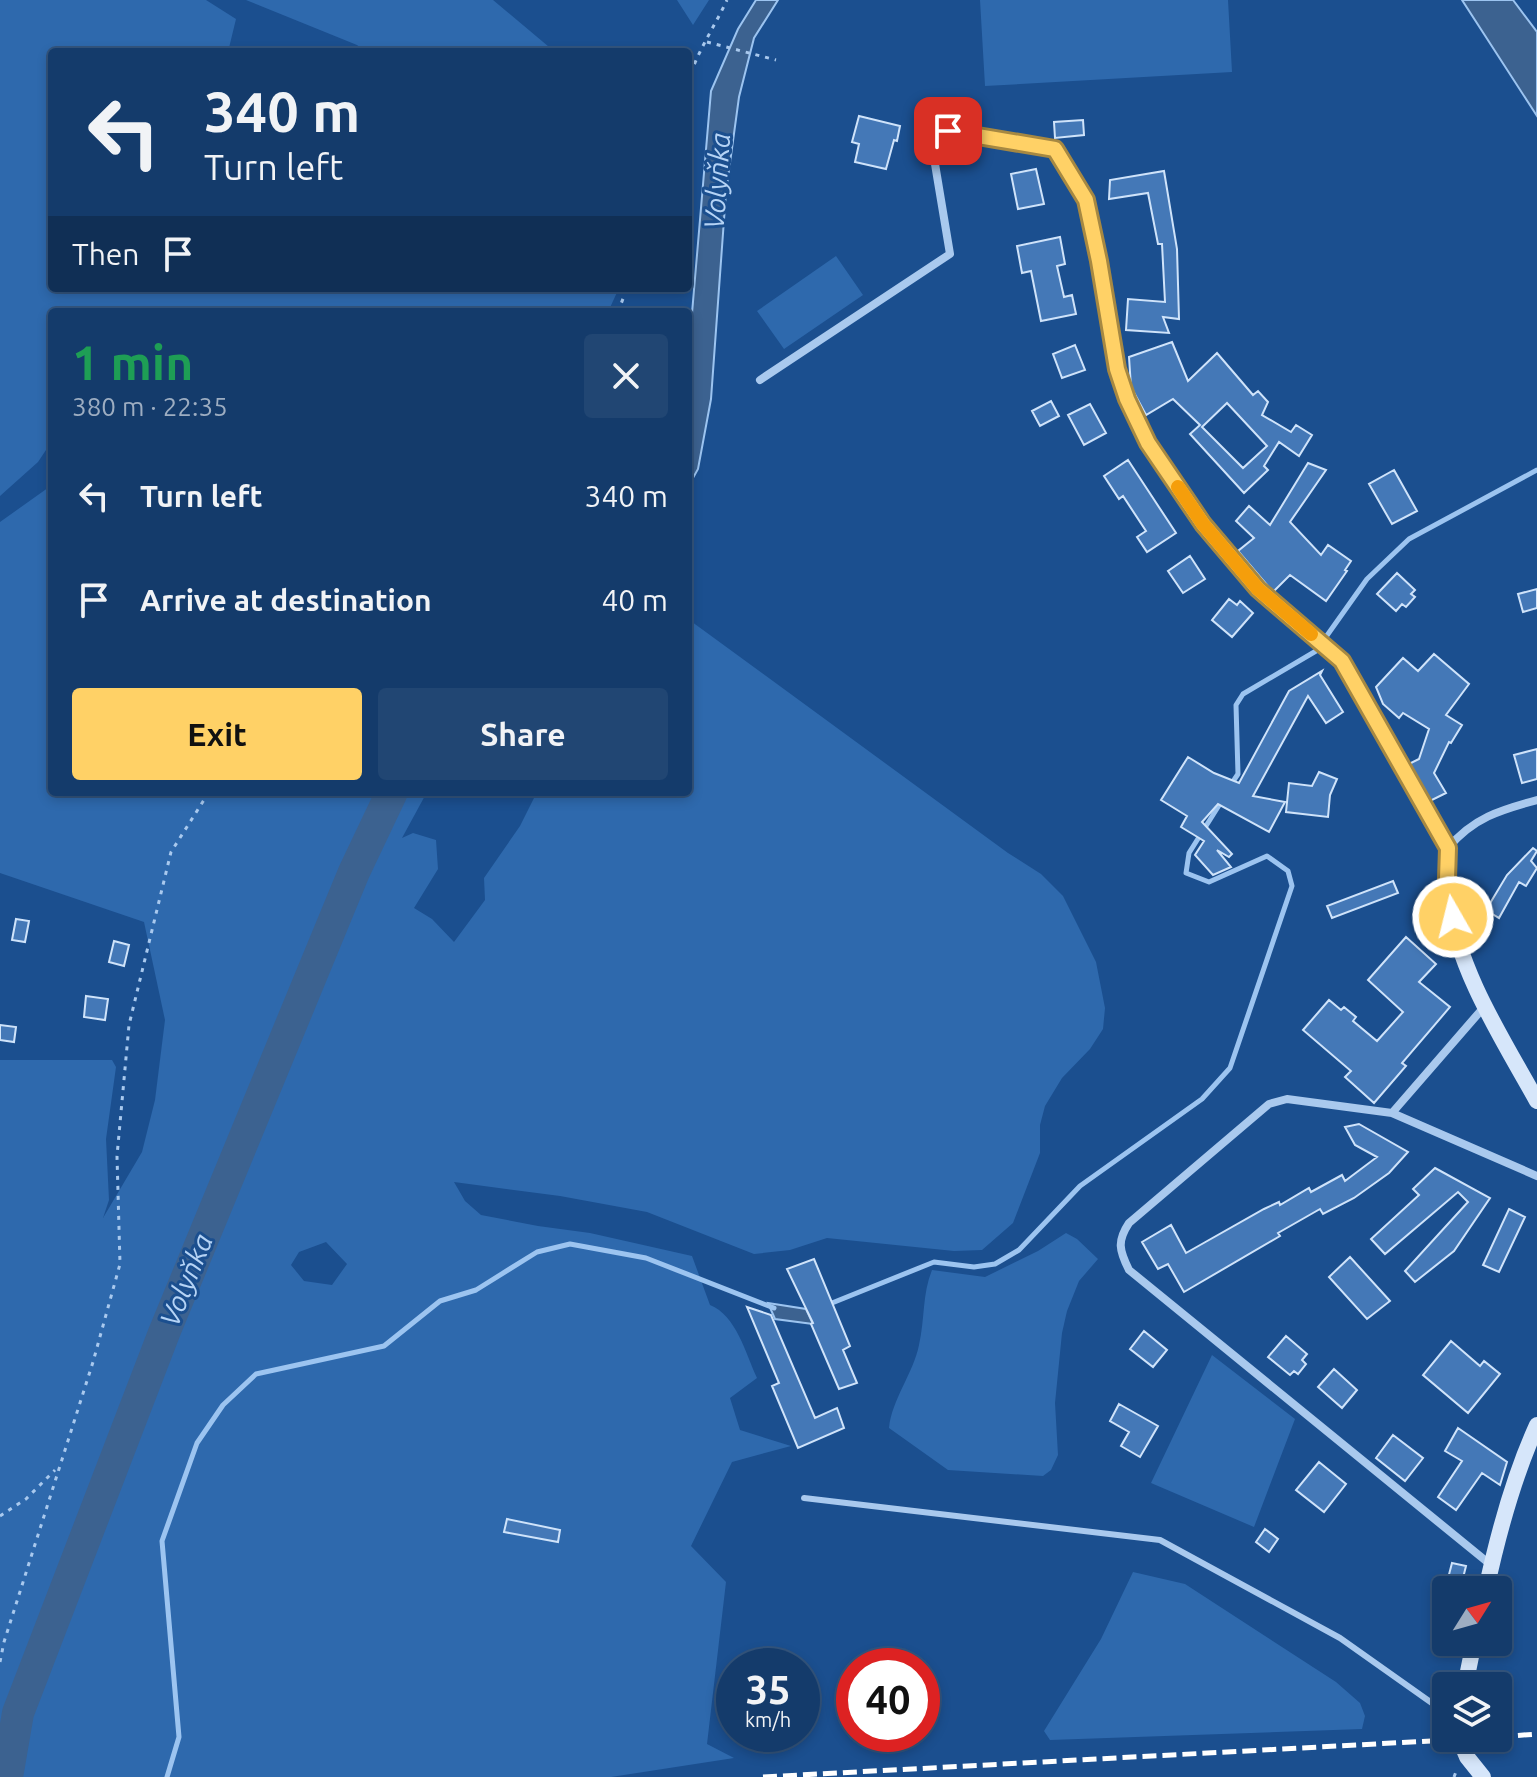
<!DOCTYPE html>
<html lang="en">
<head>
<meta charset="utf-8">
<style>
	:root { --surface:#143b6b; --page:#214673; --text:#f1f3f6; --muted:#9dadc1; --line:#33557e; --accent:#ffd166 }
	body { margin:0; font-family:Ubuntu,sans-serif; background:var(--page); color:var(--text); height:100vh; display:flex; flex-direction:column; font-size:30px; white-space:nowrap }
	* { box-sizing:border-box; margin:0 }
	p { font-size:26px; color:var(--muted) }
	.icon { flex:none; width:44px; height:44px; fill:none; stroke:currentColor; stroke-width:2; stroke-linecap:round; stroke-linejoin:round }
	.map { position:relative; flex:1; overflow:hidden }
	.panel { position:absolute; left:48px; top:308px; width:644px; height:488px; display:flex; flex-direction:column; background:var(--surface); border-radius:8px; box-shadow:0 4px 12px #0003,0 0 0 2px var(--line) }
	.panel>* { flex:none }
	.top-card { position:absolute; left:48px; top:48px; width:644px; height:244px; border-radius:8px; box-shadow:0 4px 12px #0003,0 0 0 2px var(--line); background:#143b6b; color:var(--text); overflow:hidden }
	.needle { width:52px; rotate:53deg }
	.controls { position:absolute; left:1432px; top:1576px; display:grid; gap:16px }
	.controls a { display:grid; place-items:center; width:80px; height:80px; border-radius:8px; background:var(--surface); box-shadow:0 4px 12px #0003,0 0 0 2px var(--line); font-size:40px }
	.speed { position:absolute; left:716px; top:1648px; display:flex; gap:16px; font-size:40px; font-weight:700; text-align:center }
	.speed>* { display:grid; place-content:center; width:104px; height:104px; border-radius:50%; background:var(--surface); box-shadow:0 4px 12px #0003,0 0 0 2px var(--line); line-height:1 }
	.speed small { font-size:20px; font-weight:400 }
	.speed .limit { border:12px solid #d22; background:#fff; color:#111 }
	.pin { position:absolute; display:grid; place-items:center; width:68px; height:68px; color:#fff; margin:-34px; border-radius:16px; box-shadow:0 4px 12px #0006 }
	.me { position:absolute; width:88px; margin:-44px; rotate:352deg; stroke-linejoin:round; filter:drop-shadow(0 0 6px #0008) }
	.turn { display:flex; align-items:center; gap:28px; height:168px; padding:0 24px; font-size:36px }
	.turn .icon { width:104px; height:104px; stroke-width:2.5 }
	.turn b { display:block; font-size:56px; line-height:68px }
	.then { display:flex; align-items:center; height:76px; padding:0 24px; background:#0003; gap:16px; font-size:30px }
	.round { display:grid; place-items:center; flex:none; width:84px; height:84px; border-radius:8px; background:var(--page) }
	.head { display:flex; align-items:center; justify-content:space-between; height:136px; padding:0 24px }
	h1 { font-size:48px; font-weight:700; line-height:60px; color:#1e9e55 }
	.primary-button { display:flex; gap:16px; margin-top:auto; padding:16px 24px }
	.primary-button a { flex:1; height:92px; border-radius:8px; background:var(--accent); color:#111; font-size:32px; font-weight:700; line-height:92px; text-align:center }
	.primary-button a+a { background:var(--page); color:var(--text) }
	ul { padding:0; list-style:none }
	li { display:flex; align-items:center; gap:24px; height:104px; padding:0 24px }
	li div { flex:1 }
	li b { display:block; font-size:30px }
	li em { font-style:normal }
	.map>svg:first-child { display:block }
	.green { fill:#2e69ad; fill-rule:evenodd }
	.water { fill:#3c6290; stroke:#9cc4f0; stroke-width:2 }
	.lines { fill:none; stroke-linecap:round; stroke-linejoin:round }
	.stream { stroke:#9cc4f0; stroke-width:5 }
	.river { stroke:#3c6290; stroke-width:32 }
	.building { fill:#4478b7; stroke:#cfe3fa; stroke-width:2; fill-rule:evenodd }
	.path { stroke:#a9c9ee; stroke-width:3; stroke-dasharray:4 6; stroke-linecap:butt }
	.lane { stroke:#a9c9ee; stroke-width:6 }
	.street { stroke:#a9c9ee; stroke-width:8 }
	.secondary { stroke:#d6e6fa; stroke-width:16 }
	.rail { stroke:#fff; stroke-width:5; stroke-dasharray:14 6; stroke-linecap:butt }
	.route-casing { stroke:#a68842; stroke-width:20 }
	.route { stroke:#ffd166; stroke-width:14 }
	.slow { stroke:#f59e0b; stroke-width:14 }
	.labels { text-anchor:middle; stroke-width:6; stroke-linejoin:round; paint-order:stroke }
	.water-label { font-size:28px; font-style:italic; fill:#b5d3f5; stroke:#1b4f8f }
</style>
</head>
<body>
<div class="map">
<svg width="1537" height="1777" viewBox="0 0 1537 1777">
	<rect width="100%" height="100%" fill="#1b4f8f"/>
	<path class="green" d="M0,0H206L236,19L228,52H52V288H619L608,312H52V441L38,462L0,496Z
		M246,0H493L555,52H366L357,45Z
		M677,0H709L693,25Z
		M980,0H1228L1232,72L985,86Z
		M836,256L863,295L784,349L757,311Z
		M52,485V792H427L402,838L413,833L436,840L438,869L414,908L432,919L454,942L485,900L484,878L520,826L537,792H688V619L1008,853L1041,874L1063,896L1096,962L1105,1008L1103,1029L1090,1049L1062,1078L1045,1106L1040,1125V1153L1013,1223L982,1250L954,1251L827,1238L790,1250L754,1254L647,1212L560,1196L454,1182L465,1201L481,1215L538,1226L590,1233L692,1256L710,1305C736,1315 746,1354 757,1378L730,1398L740,1430L791,1446L732,1462L691,1546L726,1582L707,1744L734,1758L611,1777H0V1060H112L116,1067L106,1139L109,1200L103,1218L142,1152L155,1100L165,1020L144,922L0,873V522ZM326,1242L347,1264L332,1285L304,1281L291,1265L299,1252Z
		M1066,1233L1077,1239L1098,1259L1079,1281L1067,1311L1062,1333L1055,1403L1058,1455L1051,1470L1043,1476L948,1470L889,1428C892,1399 913,1374 919,1345C925,1319 922,1295 932,1270L985,1277L1038,1251Z
		M1212,1355L1295,1419L1254,1527L1151,1483Z
		M1133,1572L1185,1584L1336,1682L1360,1703L1365,1716L1362,1729L1050,1740L1044,1731L1101,1639Z"/>
	<path class="water" d="M756,0H778L754,38L739,97L726,192L711,399L698,469L688,487V419L692,396L691,325L711,91L738,29Z
		M1462,0H1513L1537,32V116Z
		M768,1303L806,1309L813,1324L775,1319Z"/>
	<g class="lines">
		<path class="stream" d="M1232,783L1238,774L1236,705L1243,694L1316,651L1367,579L1409,539L1537,470
			M827,1305L934,1262L974,1267L995,1264L1019,1250L1080,1186L1202,1099L1230,1068L1292,886L1288,871L1267,856L1209,882L1186,873L1189,853L1223,799
			M167,1777L179,1737L162,1541L197,1443L223,1405L256,1374L384,1346L440,1301L476,1290L537,1252L570,1244L646,1258L774,1308"/>
		<path class="river" d="M7,1777L18,1713L164,1333L354,872L392,792"/>
	</g>
	<path class="building" d="M859,116L900,126L897,141L894,140L886,169L855,162L859,144L852,142Z
		M1083,120L1084,135L1055,138L1054,122Z
		M1036,169L1044,204L1018,209L1011,174Z
		M1164,171L1177,249L1179,319L1163,317L1169,333L1126,330L1128,299L1165,302L1162,244H1158L1148,193L1109,199L1110,180Z
		M1060,237L1065,264L1057,266L1064,297L1072,295L1076,314L1041,321L1031,271L1022,273L1017,246Z
		M1172,342L1188,381L1217,353L1253,395L1258,391L1268,402L1262,415L1291,432L1296,425L1312,435L1299,456L1279,442L1264,466L1268,470L1244,493L1190,434L1200,425L1173,399L1146,415L1131,387L1129,357ZM1227,403L1267,446L1243,468L1202,427Z
		M1075,345L1085,370L1062,378L1053,354Z
		M1051,401L1059,416L1040,426L1032,411Z
		M1090,404L1106,433L1084,445L1068,415Z
		M1128,460L1176,533L1147,552L1137,537L1146,531L1123,496L1119,499L1104,476Z
		M1308,463L1326,470L1290,522L1321,555L1328,545L1351,561L1345,570L1347,571L1326,601L1290,575L1273,592L1238,551L1254,538L1236,521L1249,506L1270,525Z
		M1394,470L1417,511L1392,524L1369,484Z
		M1190,556L1205,579L1183,593L1168,571Z
		M1397,573L1415,590L1411,594L1415,597L1406,607L1402,604L1396,611L1377,594Z
		M1537,589V608L1523,612L1518,594Z
		M1229,599L1237,605L1240,601L1253,613L1232,637L1212,620Z
		M1434,654L1469,684L1446,715L1462,725L1451,743L1449,742L1434,773L1446,793L1430,801L1409,764L1419,759L1429,729L1403,713L1399,718L1383,704L1376,687L1403,658L1418,671Z
		M1322,671L1320,675L1343,712L1326,723L1308,696L1253,796L1285,802L1269,832L1218,804L1202,822L1232,854L1229,857L1217,850L1231,867L1213,875L1195,855L1204,841L1181,827L1187,816L1161,800L1188,757L1214,773L1239,783L1289,691Z
		M1537,749V779L1522,783L1514,755Z
		M1319,772L1337,779L1330,795L1328,817L1286,812L1289,783L1312,786Z
		M1533,848L1537,851L1531,861L1537,868L1526,886L1519,882L1499,918L1486,910L1507,875Z
		M1393,881L1398,893L1332,918L1327,906Z
		M16,919L29,921L25,942L12,940Z
		M1406,937L1436,964L1419,982L1450,1007L1402,1063L1406,1066L1374,1103L1345,1077L1351,1071L1303,1030L1329,1000L1341,1010L1344,1007L1356,1017L1353,1021L1377,1041L1403,1012L1368,980Z
		M114,941L129,945L124,966L109,962Z
		M86,996L108,999L105,1020L84,1017Z
		M0,1025L16,1027L14,1042L0,1040Z
		M1359,1124L1408,1152L1389,1173L1354,1198L1323,1214L1320,1209L1278,1233L1280,1236L1184,1292L1168,1264L1158,1269L1142,1242L1171,1225L1186,1253L1264,1209L1279,1202L1280,1205L1309,1188L1311,1192L1342,1175L1345,1181L1377,1157L1355,1145L1345,1127Z
		M1435,1168L1490,1198L1454,1251L1415,1282L1405,1271L1468,1202L1458,1192L1385,1254L1371,1239L1419,1195L1413,1189Z
		M1509,1209L1525,1217L1499,1272L1483,1265Z
		M1350,1257L1390,1301L1367,1319L1329,1277Z
		M814,1259L850,1346L843,1350L857,1383L839,1389L811,1324L813,1323L787,1269Z
		M747,1307L771,1315L815,1418L837,1408L844,1428L798,1448L772,1386L779,1383Z
		M1144,1331L1167,1350L1153,1367L1130,1349Z
		M1286,1336L1307,1354L1302,1360L1306,1364L1298,1374L1294,1371L1290,1375L1268,1357Z
		M1451,1341L1480,1366L1484,1361L1500,1374L1468,1413L1423,1375Z
		M1334,1369L1357,1390L1342,1408L1318,1387Z
		M1119,1404L1158,1426L1140,1457L1121,1446L1129,1432L1110,1421Z
		M1458,1428L1507,1462L1500,1485L1482,1473L1456,1510L1438,1497L1462,1461L1445,1451Z
		M1393,1435L1423,1458L1405,1481L1376,1458Z
		M1319,1462L1346,1484L1324,1512L1296,1490Z
		M507,1519L560,1530L558,1542L504,1532Z
		M1265,1529L1278,1539L1269,1552L1256,1542Z
		M1452,1563L1466,1566L1460,1590H1445Z"/>
	<g class="lines">
		<path class="path" d="M707,42L776,60
			M688,83C696,53 714,28 727,0
			M618,312L627,288
			M0,1516L26,1499L55,1470
			M0,1662L4,1642L93,1362L120,1264L117,1156L129,1025L171,852L209,792
			M1454,1777L1457,1769"/>
		<path class="lane" d="M804,1498L1160,1540L1340,1638L1446,1713"/>
		<path class="street" d="M760,380L950,254L932,146L939,135L948,131L1055,149L1086,200L1099,261L1117,369L1127,399L1148,443L1203,524L1258,589L1342,661L1448,848C1473,818 1500,810 1537,800
			M1484,1007L1392,1113L1287,1099L1269,1104L1129,1223C1117,1241 1119,1250 1129,1270L1491,1565
			M1392,1113L1537,1176"/>
		<path class="secondary" d="M1448,848C1448,865 1446,881 1448,898C1458,971 1502,1038 1537,1101
			M1486,1590C1498,1534 1513,1478 1537,1425
			M1465,1686L1474,1642
			M1459,1738L1467,1757L1483,1777"/>
		<path class="rail" d="M1498,1737L1537,1734
			M763,1777L1486,1738"/>
	</g>
	<g class="lines">
		<defs>
			<path id="route" d="M948,131L1055,149L1086,200L1099,261L1117,369L1127,399L1148,443L1203,524L1258,589L1342,661L1448,848L1447,879L1453,917"/>
		</defs>
		<use href="#route" class="route-casing"/>
		<use href="#route" class="route"/>
		<path class="slow" d="M1178,487L1203,524L1258,589L1311,634"/>
	</g>
	<g class="labels">
		<g class="water-label">
			<text transform="translate(717 181) rotate(-86)" y="10">Volyňka</text>
			<text transform="translate(186 1280) rotate(-68)" y="10">Volyňka</text>
		</g>
	</g>
</svg>
<div class="controls">
<a><svg class="needle" viewBox="-14 -14 28 28"><path d="M0-13l5 13h-10z" fill="#e53935"/><path d="M0 13l5-13h-10z" fill="#9dadc1"/></svg></a>
<a><svg class="icon" aria-label="layers" viewBox="0 0 24 24"><path d="M12 4l9 5-9 5-9-5zM3 14l9 5 9-5"/></svg></a>
</div>
<div class="speed"><div>35<small>km/h</small></div><div class="limit">40</div></div>
<div class="pin" style="left:948px;top:131px;background:#d93025"><svg class="icon" aria-label="arrive" viewBox="0 0 24 24"><path d="M6 21V4h12l-3 4 3 4H6"/></svg></div>
<svg class="me" style="left:1453px;top:917px" viewBox="-20 -20 40 40"><circle r="17" fill="#ffd166" stroke="#fff" stroke-width="3"/><path d="M0-11L8 9 0 5-8 9z" fill="#fff"/></svg>
<div class="top-card">
<div class="turn"><svg class="icon" aria-label="left" viewBox="0 0 24 24"><path d="M17 20v-9H6M10 6l-5 5 5 5"/></svg><div><b>340 m</b>Turn left</div></div>
<div class="then">Then<svg class="icon" aria-label="arrive" viewBox="0 0 24 24"><path d="M6 21V4h12l-3 4 3 4H6"/></svg></div>
</div>
<section class="panel">
<div class="head"><div><h1>1 min</h1><p>380 m · 22:35</p></div><a class="round"><svg class="icon" aria-label="close" viewBox="0 0 24 24"><path d="M6 6l12 12M18 6L6 18"/></svg></a></div>
<ul>
<li><svg class="icon" aria-label="left" viewBox="0 0 24 24"><path d="M17 20v-9H6M10 6l-5 5 5 5"/></svg><div><b>Turn left</b></div><em>340 m</em></li>
<li><svg class="icon" aria-label="arrive" viewBox="0 0 24 24"><path d="M6 21V4h12l-3 4 3 4H6"/></svg><div><b>Arrive at destination</b></div><em>40 m</em></li>
</ul>
<div class="primary-button"><a>Exit</a><a>Share</a></div>
</section>
</div>
</body>
</html>
